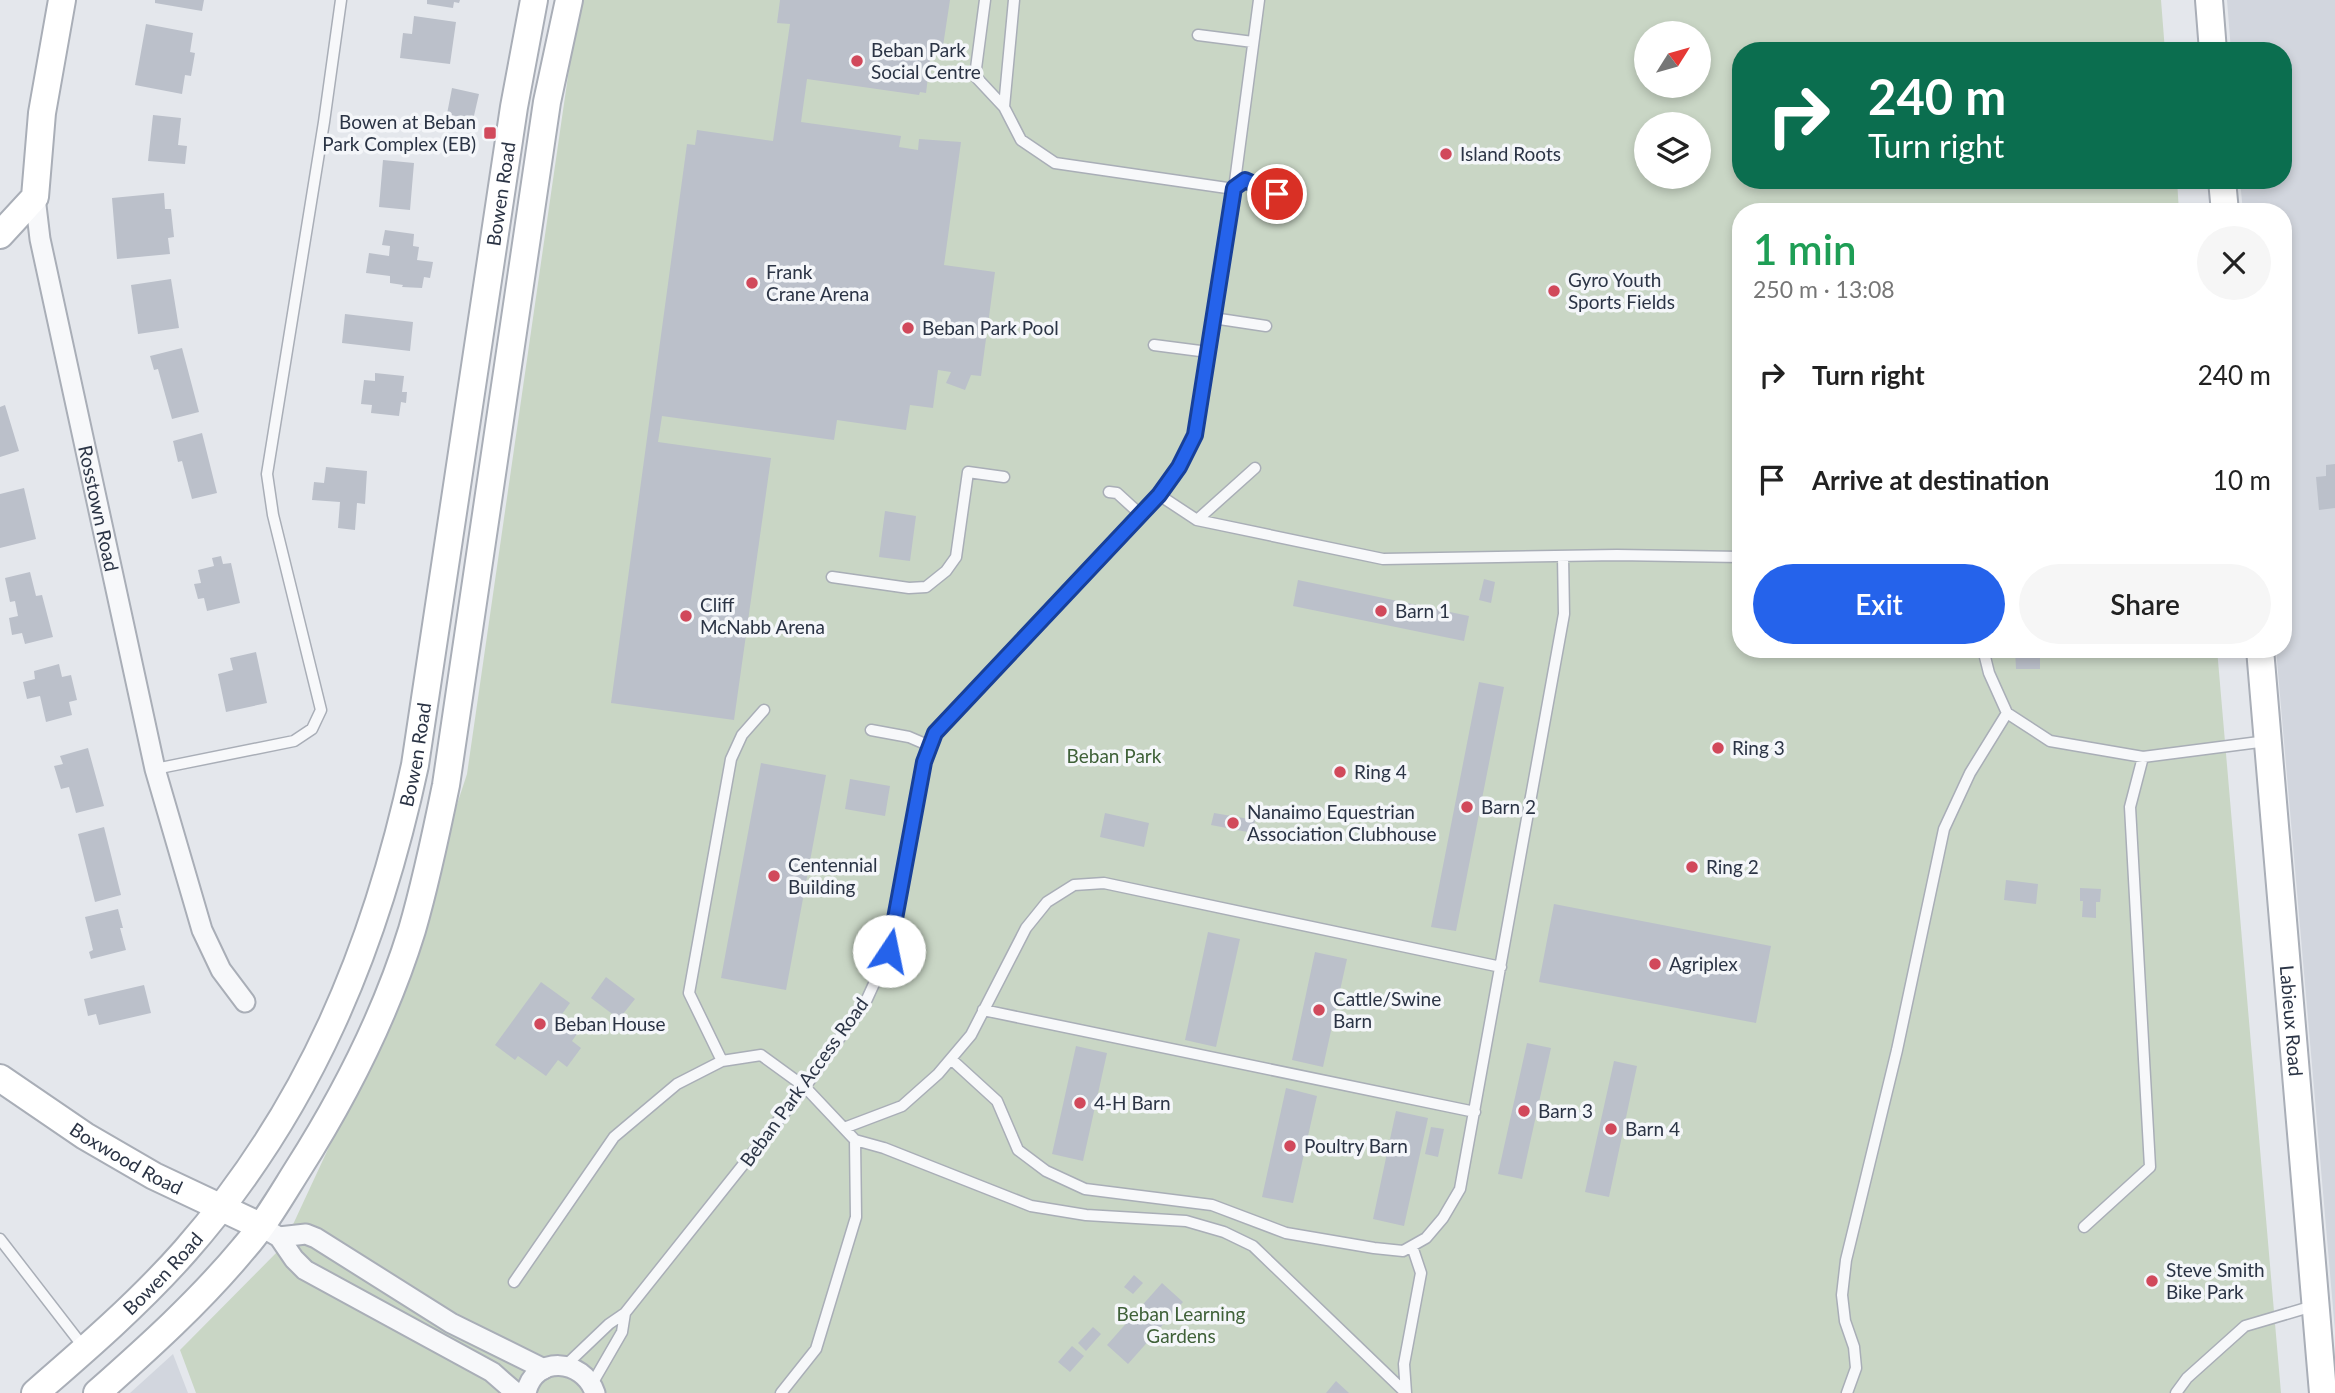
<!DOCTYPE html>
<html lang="en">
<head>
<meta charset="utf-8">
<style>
	:root { --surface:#fff; --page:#f6f6f6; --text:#222; --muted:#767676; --accent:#2563eb }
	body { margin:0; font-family:Lato,sans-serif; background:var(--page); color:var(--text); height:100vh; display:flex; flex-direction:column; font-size:26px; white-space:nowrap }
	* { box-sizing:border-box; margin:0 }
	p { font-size:23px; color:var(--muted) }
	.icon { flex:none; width:38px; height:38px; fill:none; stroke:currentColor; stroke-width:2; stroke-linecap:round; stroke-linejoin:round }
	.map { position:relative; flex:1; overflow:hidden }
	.details { position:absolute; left:1732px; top:203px; width:560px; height:455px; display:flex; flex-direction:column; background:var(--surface); border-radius:28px; box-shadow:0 4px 10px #0003 }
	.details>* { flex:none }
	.banner { position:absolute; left:1732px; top:42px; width:560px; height:147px; border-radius:28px; box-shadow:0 4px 10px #0003; background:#0b6e4f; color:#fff; overflow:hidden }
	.needle { width:46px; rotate:53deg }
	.fabs { position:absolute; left:1634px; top:21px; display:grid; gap:14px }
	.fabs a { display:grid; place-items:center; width:77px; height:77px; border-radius:50%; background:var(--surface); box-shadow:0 4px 10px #0003; font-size:35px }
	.pin { position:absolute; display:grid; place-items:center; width:60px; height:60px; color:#fff; margin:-30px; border:4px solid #fff; border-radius:50%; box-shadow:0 2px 7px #0007 }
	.me { position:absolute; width:77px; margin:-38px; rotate:11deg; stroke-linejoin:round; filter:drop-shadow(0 0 5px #0008) }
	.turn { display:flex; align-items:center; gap:24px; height:147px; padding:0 21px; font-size:32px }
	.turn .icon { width:91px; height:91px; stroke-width:2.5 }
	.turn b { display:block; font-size:49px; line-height:60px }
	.round { display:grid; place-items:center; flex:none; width:74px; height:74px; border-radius:37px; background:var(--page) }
	.overview { display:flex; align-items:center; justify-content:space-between; height:119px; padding:0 21px }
	h1 { font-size:42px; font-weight:600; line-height:52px; color:#1e9e55 }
	.cta { display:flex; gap:14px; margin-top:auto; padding:14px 21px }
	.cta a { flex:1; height:80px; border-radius:42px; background:var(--accent); color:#fff; font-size:28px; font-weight:600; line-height:80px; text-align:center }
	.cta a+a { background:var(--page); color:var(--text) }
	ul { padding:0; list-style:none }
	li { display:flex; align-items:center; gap:21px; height:105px; padding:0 21px }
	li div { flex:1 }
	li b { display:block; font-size:26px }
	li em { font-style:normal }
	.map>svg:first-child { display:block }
	.built { fill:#d2d6de }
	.green { fill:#c9d6c5; fill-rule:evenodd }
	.building { fill:#bbc0ca }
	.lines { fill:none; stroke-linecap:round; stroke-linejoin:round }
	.lane-casing { stroke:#a9aeb7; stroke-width:13 }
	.street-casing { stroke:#a9aeb7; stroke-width:23 }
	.secondary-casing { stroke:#a9aeb7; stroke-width:30 }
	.lane { stroke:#f7f8fa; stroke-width:10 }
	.street { stroke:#f7f8fa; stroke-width:19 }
	.secondary { stroke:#fff; stroke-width:26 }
	.route-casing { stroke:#184099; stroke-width:18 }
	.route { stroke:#2563eb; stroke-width:12 }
	.poi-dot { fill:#d1495b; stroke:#f4f6f9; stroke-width:2.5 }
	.labels { text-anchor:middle; stroke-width:7; stroke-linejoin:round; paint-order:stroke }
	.poi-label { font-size:19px; fill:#2b3445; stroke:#f4f6f9; text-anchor:start }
	.street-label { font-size:19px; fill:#2b3445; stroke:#f4f6f9 }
	.park-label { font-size:19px; fill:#3f6138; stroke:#f4f6f9 }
</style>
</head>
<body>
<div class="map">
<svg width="2335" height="1393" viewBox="0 0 2335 1393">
	<rect width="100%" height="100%" fill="#e4e7ec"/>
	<path class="built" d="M2227,0H2335V1331L2276,649H2284V212H2243L2240,180H2284V51H2231Z
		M173,1354L188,1393H130Z"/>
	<path class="green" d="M579,0H2161L2165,51H1741V180H2177L2179,212H1741V649H2217L2281,1393H196L180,1350L283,1246L381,1035L467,774ZM1647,33H1699V86H1647ZM1647,124H1699V177H1647Z"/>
	<path class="building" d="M155,0H204L202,11L155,3Z
		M427,0H460L459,3L454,2L453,8L427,4Z
		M780,0H950L943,46L932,45L926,93L920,92L919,95L807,79L801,122L901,136L899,147L918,150L919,139L961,142L944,265L995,272L981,376L971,375L965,390L946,383L951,372L938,370L933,408L910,405L906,430L837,420L834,440L662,416L658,442L771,458L734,720L611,703L687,144L695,145L697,130L773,141L790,24L777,23Z
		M414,16L456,22L450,64L400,58L403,33L412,34Z
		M146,24L193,33L190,52L195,53L191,76L185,75L182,94L135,85Z
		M452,88L479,94L473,120L447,114Z
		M153,115L181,118L178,145L187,146L185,164L148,161Z
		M383,160L414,163L410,210L379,207Z
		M164,193L165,209H171L174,237L168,238L170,254L117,259L112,198Z
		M385,230L414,234L413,246L419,247L417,260L433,262L430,278L424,277L422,288L402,287L403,285L390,283V276L366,273L369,253L389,256L390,246L382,245Z
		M171,279L179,328L138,334L131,285Z
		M345,314L413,322L410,351L342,343Z
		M182,348L199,412L172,419L158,369L154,370L150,356Z
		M375,373L404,376L402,392H407L406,403L401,402L399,416L371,413L372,405L361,404L364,380L375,381Z
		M5,405L19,451L0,457V407Z
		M202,433L217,493L192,499L182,461L178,462L173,441Z
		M2335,464V508L2319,510L2316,477L2326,476V465Z
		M326,467L367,471L365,504L357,503L355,530L338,528L340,502L312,500L314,482L324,483Z
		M24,488L36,539L0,548V494Z
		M885,511L916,516L910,561L879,557Z
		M221,556L223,564L231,563L240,603L207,611L204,598L198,599L194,584L201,583L198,570L214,566L212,558Z
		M30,572L36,596L42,595L53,637L25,644L22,633L12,635L9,618L18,616L15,601L10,602L5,578Z
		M1484,579L1495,582L1491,603L1479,600Z
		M1298,580L1469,616L1464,641L1293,606Z
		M2015,649H2040V669H2016Z
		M256,652L267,703L226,712L218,674L233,670L230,658Z
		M59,664L62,677L71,675L77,700L69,702L72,715L46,722L40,696L27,699L23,682L35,679L34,671Z
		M1479,682L1504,687L1456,931L1431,927Z
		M88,748L104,806L76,813L69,787L61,789L54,766L63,764L60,756Z
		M761,763L826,775L786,990L721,978Z
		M850,779L890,786L885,816L845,809Z
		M1105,813L1149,823L1144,847L1100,837Z
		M1214,813L1255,820L1253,833L1211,825Z
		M104,827L121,895L95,902L78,834Z
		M2006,880L2038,884L2036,904L2004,900Z
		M2080,888L2101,889L2100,902H2096V918L2082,917L2083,901H2080Z
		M1554,904L1771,946L1756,1023L1539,982Z
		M118,909L123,928H120L126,950L91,959L89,952L93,950L85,917Z
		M1208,932L1240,939L1216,1047L1185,1040Z
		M1315,952L1347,959L1323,1067L1292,1060Z
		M606,977L635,999L619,1019L591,998Z
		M541,982L570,1003L560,1017L579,1031L572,1041L581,1048L567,1067L558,1060L546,1076L518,1056L515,1060L495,1045Z
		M144,985L151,1013L99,1025L96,1014L88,1016L84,999Z
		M1527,1043L1551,1048L1522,1179L1498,1174Z
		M1076,1046L1107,1053L1083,1161L1052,1154Z
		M1614,1061L1637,1066L1609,1197L1585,1192Z
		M1286,1088L1317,1096L1293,1203L1262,1197Z
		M1396,1111L1428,1118L1404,1226L1373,1219Z
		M1431,1127L1444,1129L1438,1157L1425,1154Z
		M1134,1275L1143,1283L1133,1294L1124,1287Z
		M1162,1283L1183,1302L1128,1364L1107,1345Z
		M1093,1327L1101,1334L1086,1351L1078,1343Z
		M1072,1346L1084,1356L1070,1372L1058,1362Z
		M1336,1381L1349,1393H1326Z"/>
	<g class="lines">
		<defs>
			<path id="lane" d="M985,0L975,76L1004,107
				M1014,0L1004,107L1021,140L1055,163L1234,189L1245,180L1277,194
				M1198,35L1253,42
				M1213,318L1266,326
				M1154,345L1208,352
				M1109,492L1117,493L1140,514
				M1159,495L1197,520L1383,559L1617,555L1741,557
				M1197,520L1255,468
				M832,577L909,588L926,587L946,571L956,557L968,472L1004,477
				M1983,649L1989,673L2007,713L2050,741L2143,757L2267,741
				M871,730L909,737L930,746
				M155,769L294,741L312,729L321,710L273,515L267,474L324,122L341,0
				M983,1010L1475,1112
				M951,1059L997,1101L1018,1150L1046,1171L1085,1189L1212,1205L1286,1233L1374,1248L1403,1251L1426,1238L1443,1218L1460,1189L1564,614L1563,556
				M722,1061L689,993L731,759L742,735L764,710
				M844,1128L902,1106L938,1074L971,1035L1026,928L1047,902L1074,885L1104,883L1501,967
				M855,1140L884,1148L1031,1206L1086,1215L1186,1221L1224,1232L1253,1246L1406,1393
				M2084,1227L2150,1167L2130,807L2143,757
				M0,1239L85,1349
				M514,1282L614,1137L677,1084L722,1061L761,1055L805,1087L855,1140L856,1217L816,1349L781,1393
				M566,1365L609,1324L625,1313L805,1087L867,999L889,951L924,762L935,733L1159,495L1179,467L1195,435L1234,189L1259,0
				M592,1384L622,1332L625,1313
				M1406,1393L1404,1364L1421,1273L1412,1246
				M1847,1393L1856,1368L1854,1347L1845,1321L1842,1295L1846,1260L1897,1050L1944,829L1970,773L2007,713
				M2176,1393L2187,1378L2245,1326L2313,1306"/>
			<g id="street">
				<path id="s1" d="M35,197L40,239L155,769L202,930L221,970L245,1002"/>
				<path d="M260,1226L279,1237L294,1259L305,1270L492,1372L516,1393"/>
				<path d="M279,1237L306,1234L316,1238L451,1323L544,1369"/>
				<path d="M526,1393C534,1355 583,1358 595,1393"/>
			</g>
			<g id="secondary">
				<path d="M2209,0L2213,51"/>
				<path d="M2222,180L2225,212"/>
				<path d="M0,235L35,197L42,113L62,0"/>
				<path id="s2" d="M2260,649L2323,1393"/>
				<path id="s3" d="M0,1078L85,1136L154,1176L260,1226"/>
				<path id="s4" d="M35,1393C87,1348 139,1303 185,1251C309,1110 376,947 415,765L514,107L534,0"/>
				<path d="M97,1393C148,1348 200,1301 244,1248C265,1224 281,1196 298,1169C345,1095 386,1014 412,930C426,882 436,834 446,785L547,102L569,0"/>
			</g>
		</defs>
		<use href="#lane" class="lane-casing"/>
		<use href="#street" class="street-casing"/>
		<use href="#secondary" class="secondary-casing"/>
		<use href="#lane" class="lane"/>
		<use href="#street" class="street"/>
		<use href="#secondary" class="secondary"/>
	</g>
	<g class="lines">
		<defs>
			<path id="route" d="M889,951L924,762L935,733L1159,495L1179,467L1195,435L1234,188L1245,180L1277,194"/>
		</defs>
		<use href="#route" class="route-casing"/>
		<use href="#route" class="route"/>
	</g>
	<g class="poi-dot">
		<circle cx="857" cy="61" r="7"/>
		<rect x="483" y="126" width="14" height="14" rx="3.5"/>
		<circle cx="1446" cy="154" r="7"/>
		<circle cx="752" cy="283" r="7"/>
		<circle cx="1554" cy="291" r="7"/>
		<circle cx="908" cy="328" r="7"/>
		<circle cx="1381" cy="611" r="7"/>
		<circle cx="686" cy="616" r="7"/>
		<circle cx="1718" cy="748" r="7"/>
		<circle cx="1340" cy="772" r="7"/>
		<circle cx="1467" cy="807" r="7"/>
		<circle cx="1233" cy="823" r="7"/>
		<circle cx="1692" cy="867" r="7"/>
		<circle cx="774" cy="876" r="7"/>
		<circle cx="1655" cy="964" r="7"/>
		<circle cx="1319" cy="1010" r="7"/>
		<circle cx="540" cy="1024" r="7"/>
		<circle cx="1080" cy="1103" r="7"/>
		<circle cx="1524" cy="1111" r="7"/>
		<circle cx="1611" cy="1129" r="7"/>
		<circle cx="1290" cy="1146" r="7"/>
		<circle cx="2152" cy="1281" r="7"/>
	</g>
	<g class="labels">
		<g class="poi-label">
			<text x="871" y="57">Beban Park<tspan x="871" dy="22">Social Centre</tspan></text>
			<text x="476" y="129" text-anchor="end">Bowen at Beban<tspan x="476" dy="22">Park Complex (EB)</tspan></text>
			<text x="1460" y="161">Island Roots</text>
			<text x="766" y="279">Frank<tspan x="766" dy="22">Crane Arena</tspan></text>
			<text x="1568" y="287">Gyro Youth<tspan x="1568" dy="22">Sports Fields</tspan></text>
			<text x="922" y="335">Beban Park Pool</text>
			<text x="700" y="612">Cliff<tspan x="700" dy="22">McNabb Arena</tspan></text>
			<text x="1395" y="618">Barn 1</text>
			<text x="1732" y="755">Ring 3</text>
			<text x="1354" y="779">Ring 4</text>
			<text x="1481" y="814">Barn 2</text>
			<text x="1247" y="819">Nanaimo Equestrian<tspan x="1247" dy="22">Association Clubhouse</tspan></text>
			<text x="788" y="872">Centennial<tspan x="788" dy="22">Building</tspan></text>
			<text x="1706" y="874">Ring 2</text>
			<text x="1669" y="971">Agriplex</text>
			<text x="1333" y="1006">Cattle/Swine<tspan x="1333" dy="22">Barn</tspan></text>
			<text x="554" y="1031">Beban House</text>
			<text x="1094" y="1110">4-H Barn</text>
			<text x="1538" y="1118">Barn 3</text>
			<text x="1625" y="1136">Barn 4</text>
			<text x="1304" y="1153">Poultry Barn</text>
			<text x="2166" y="1277">Steve Smith<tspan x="2166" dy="22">Bike Park</tspan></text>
		</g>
		<g class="street-label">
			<text dy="7" stroke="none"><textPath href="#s4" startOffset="1328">Bowen Road</textPath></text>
			<text dy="7" stroke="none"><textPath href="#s1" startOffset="318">Rosstown Road</textPath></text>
			<text dy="7" stroke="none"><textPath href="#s4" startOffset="761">Bowen Road</textPath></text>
			<text dy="7" stroke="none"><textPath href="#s2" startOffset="373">Labieux Road</textPath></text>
			<text transform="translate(804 1082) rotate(-54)" y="7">Beban Park Access Road</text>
			<text dy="7" stroke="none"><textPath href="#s3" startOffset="150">Boxwood Road</textPath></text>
			<text dy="7" stroke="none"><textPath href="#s4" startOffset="175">Bowen Road</textPath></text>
		</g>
		<g class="park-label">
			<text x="1114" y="763">Beban Park</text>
			<text x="1181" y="1321">Beban Learning<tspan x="1181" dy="22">Gardens</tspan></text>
		</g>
	</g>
</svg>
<div class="fabs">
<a><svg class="needle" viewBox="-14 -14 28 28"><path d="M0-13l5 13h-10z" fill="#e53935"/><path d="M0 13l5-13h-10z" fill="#767676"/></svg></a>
<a><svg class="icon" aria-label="layers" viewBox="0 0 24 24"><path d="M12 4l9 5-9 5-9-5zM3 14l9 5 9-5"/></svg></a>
</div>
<div class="pin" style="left:1277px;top:194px;background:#d93025"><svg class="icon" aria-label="arrive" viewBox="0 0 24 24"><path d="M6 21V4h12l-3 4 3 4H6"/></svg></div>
<svg class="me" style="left:889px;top:951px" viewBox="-20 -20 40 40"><circle r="19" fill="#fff"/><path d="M0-13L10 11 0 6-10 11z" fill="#2563eb"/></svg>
<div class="banner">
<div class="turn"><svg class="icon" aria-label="right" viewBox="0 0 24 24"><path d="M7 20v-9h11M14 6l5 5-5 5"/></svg><div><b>240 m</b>Turn right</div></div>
</div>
<section class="details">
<div class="overview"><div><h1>1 min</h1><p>250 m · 13:08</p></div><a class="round"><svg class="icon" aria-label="close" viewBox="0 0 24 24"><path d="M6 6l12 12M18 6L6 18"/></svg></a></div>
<ul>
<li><svg class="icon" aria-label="right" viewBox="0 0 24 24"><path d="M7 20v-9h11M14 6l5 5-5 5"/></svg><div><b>Turn right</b></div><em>240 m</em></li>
<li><svg class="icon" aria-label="arrive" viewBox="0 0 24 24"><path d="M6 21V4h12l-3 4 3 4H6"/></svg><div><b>Arrive at destination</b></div><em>10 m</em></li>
</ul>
<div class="cta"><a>Exit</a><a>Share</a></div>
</section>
</div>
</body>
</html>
